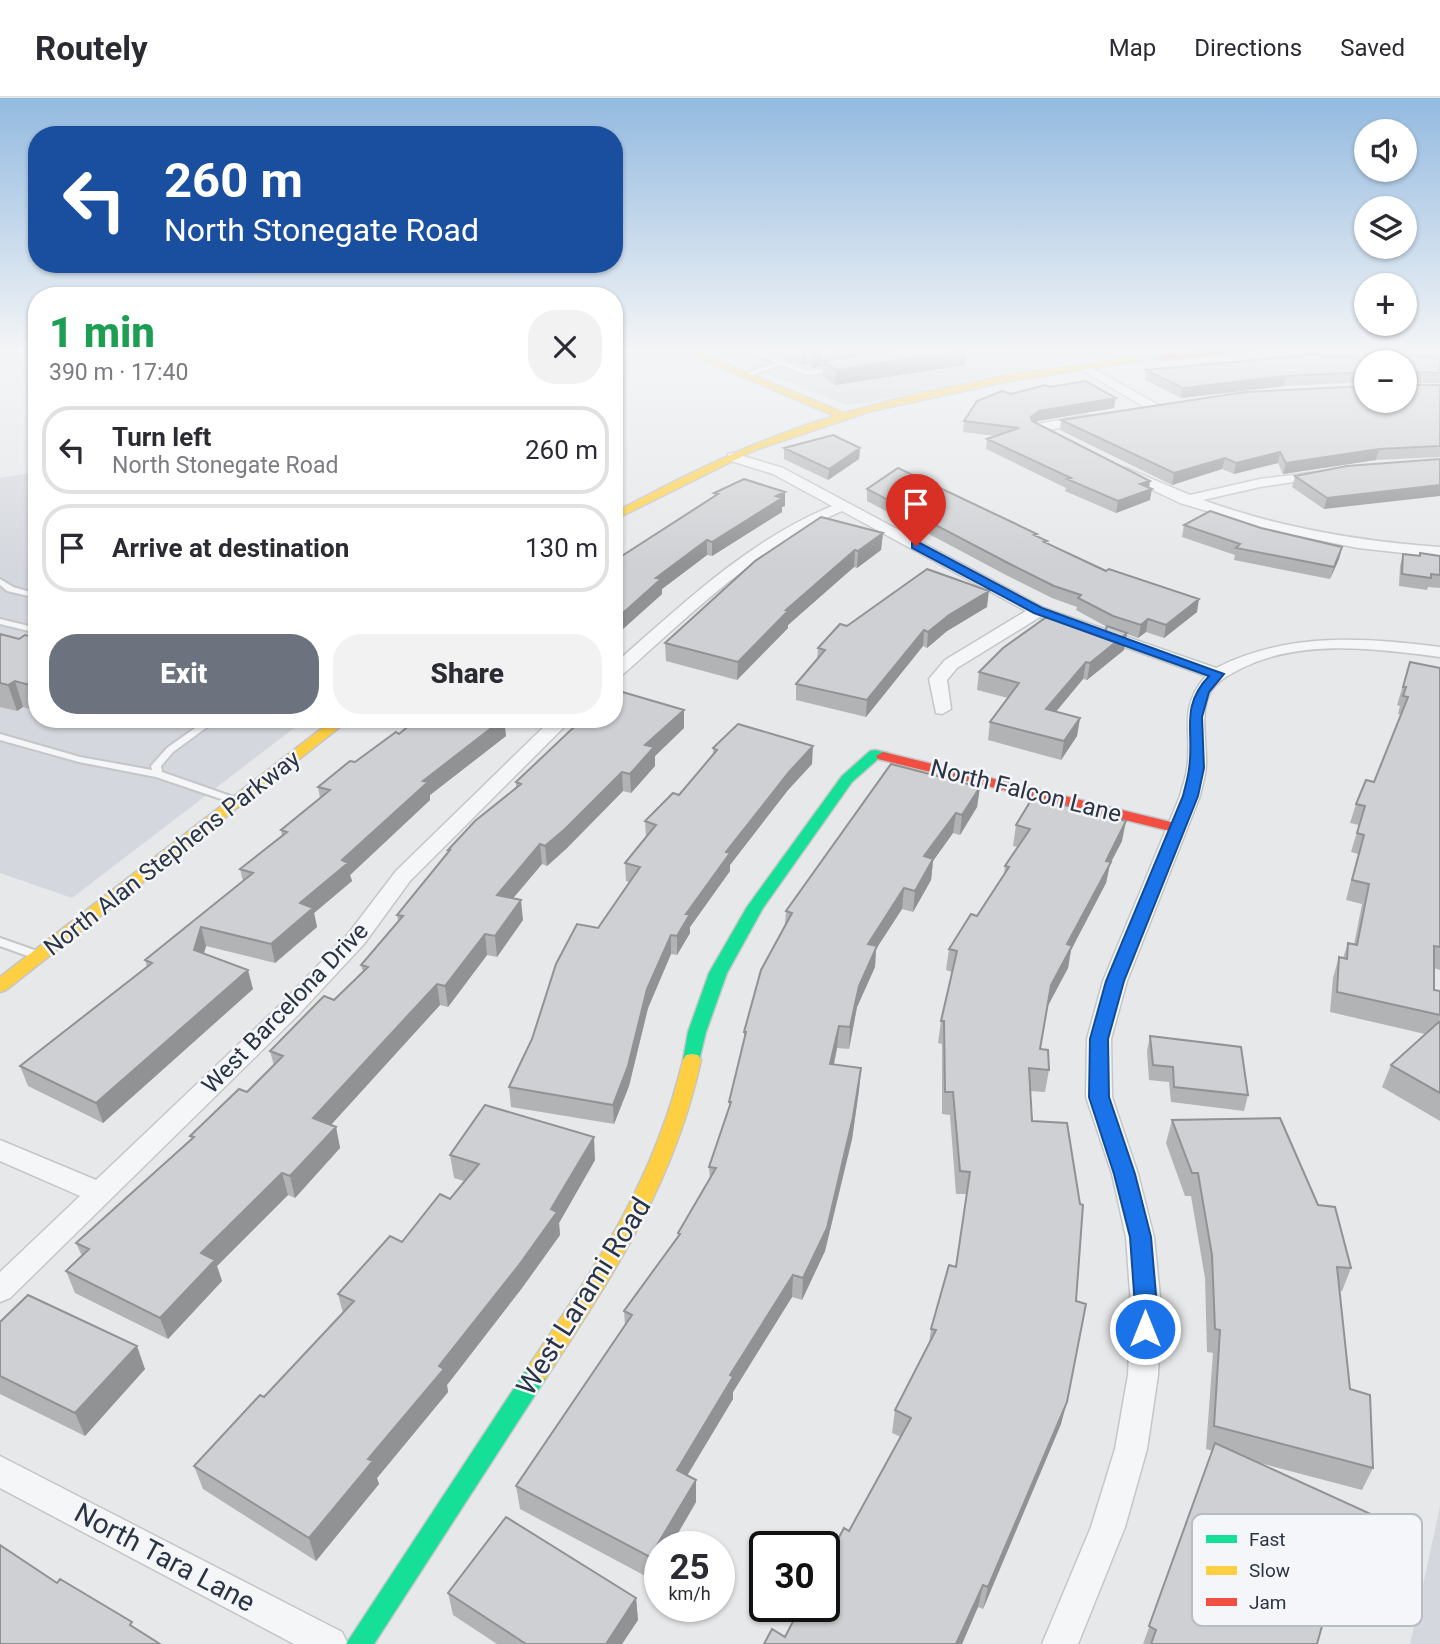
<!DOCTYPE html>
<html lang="en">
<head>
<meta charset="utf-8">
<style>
	:root { --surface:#fff; --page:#f2f2f3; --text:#2b2b33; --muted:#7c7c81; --line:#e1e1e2; --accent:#6c737f }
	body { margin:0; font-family:Roboto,sans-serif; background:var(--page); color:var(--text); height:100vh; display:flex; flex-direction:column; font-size:26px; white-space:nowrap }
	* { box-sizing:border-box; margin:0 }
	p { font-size:23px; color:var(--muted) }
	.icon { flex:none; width:38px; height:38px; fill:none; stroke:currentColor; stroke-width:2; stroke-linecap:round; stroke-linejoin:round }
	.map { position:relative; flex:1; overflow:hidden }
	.drawer { position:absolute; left:28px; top:189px; width:595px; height:441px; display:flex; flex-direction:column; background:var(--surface); border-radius:28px; box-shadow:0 2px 5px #0004 }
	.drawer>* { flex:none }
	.top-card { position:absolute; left:28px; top:28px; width:595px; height:147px; border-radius:28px; box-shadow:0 2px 5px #0004; background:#1a4fa0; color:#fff; overflow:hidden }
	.buttons { position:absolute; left:1354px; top:21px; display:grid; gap:14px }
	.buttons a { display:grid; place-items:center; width:63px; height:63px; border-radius:50%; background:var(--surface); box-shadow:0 2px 5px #0004; font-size:35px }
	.speed { position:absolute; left:644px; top:1433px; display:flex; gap:14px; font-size:35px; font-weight:700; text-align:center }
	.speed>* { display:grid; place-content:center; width:91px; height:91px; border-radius:50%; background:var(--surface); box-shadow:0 2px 5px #0004; line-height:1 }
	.speed small { font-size:18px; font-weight:400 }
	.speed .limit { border:4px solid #111; border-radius:10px; background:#fff; color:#111 }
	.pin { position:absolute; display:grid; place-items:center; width:60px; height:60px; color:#fff; margin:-72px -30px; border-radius:50% 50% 50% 0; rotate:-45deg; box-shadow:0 0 7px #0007 }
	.pin .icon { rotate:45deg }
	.me { position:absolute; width:77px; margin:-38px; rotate:0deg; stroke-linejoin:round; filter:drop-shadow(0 0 5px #0008) }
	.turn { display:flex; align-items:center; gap:24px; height:147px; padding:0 21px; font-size:32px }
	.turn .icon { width:91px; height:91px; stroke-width:2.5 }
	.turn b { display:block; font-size:49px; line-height:60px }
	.round { display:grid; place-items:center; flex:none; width:74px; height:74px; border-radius:28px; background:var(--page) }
	.headline { display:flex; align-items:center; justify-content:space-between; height:119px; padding:0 21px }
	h1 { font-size:42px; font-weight:800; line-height:52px; color:#1e9e55 }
	.action { display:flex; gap:14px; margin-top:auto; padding:14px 21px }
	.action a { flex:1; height:80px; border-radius:28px; background:var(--accent); color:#fff; font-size:28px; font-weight:800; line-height:80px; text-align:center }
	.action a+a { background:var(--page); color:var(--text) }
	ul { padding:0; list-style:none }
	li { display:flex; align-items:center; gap:21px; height:88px; margin:0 14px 10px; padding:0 7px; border:4px solid var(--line); border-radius:28px }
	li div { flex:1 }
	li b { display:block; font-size:26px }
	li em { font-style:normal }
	header { display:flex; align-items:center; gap:42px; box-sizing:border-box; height:98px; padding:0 35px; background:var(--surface); border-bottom:2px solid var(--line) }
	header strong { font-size:33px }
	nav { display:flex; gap:38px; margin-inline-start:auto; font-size:24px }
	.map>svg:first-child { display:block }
	.built { fill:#d4d7dd }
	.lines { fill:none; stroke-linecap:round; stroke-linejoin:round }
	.lane-casing { stroke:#c4c6c8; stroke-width:4 }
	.street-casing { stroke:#c4c6c8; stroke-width:3 }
	.fast-casing { stroke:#c4c6c8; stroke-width:3 }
	.slow-casing { stroke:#c4c6c8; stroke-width:3 }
	.jam-casing { stroke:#c4c6c8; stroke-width:3 }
	.lane { fill:#f5f6f7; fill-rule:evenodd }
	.street { fill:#f5f6f7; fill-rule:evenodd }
	.fast { fill:#16e098; fill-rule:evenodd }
	.slow { fill:#ffcf43; fill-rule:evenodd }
	.jam { fill:#f24e42; fill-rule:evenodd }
	.wall { fill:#b1b3b5 }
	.shaded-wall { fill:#909294 }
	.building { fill:#ced0d3; stroke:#909294; stroke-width:2 }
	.route { fill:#1a73e8; stroke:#114b97; stroke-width:2 }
	.labels { text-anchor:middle; stroke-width:5; stroke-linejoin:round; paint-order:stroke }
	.street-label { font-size:24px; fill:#2b3445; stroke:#f4f6f9 }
	.near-street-label { font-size:28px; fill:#2b3445; stroke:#f4f6f9 }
	.key { fill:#f4f6f9; stroke:#b8bcc3; stroke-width:2 }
	.key-label { font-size:19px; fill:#2b3445 }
</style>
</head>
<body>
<header>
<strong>Routely</strong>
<nav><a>Map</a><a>Directions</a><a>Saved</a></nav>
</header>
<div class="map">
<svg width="1440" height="1546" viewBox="0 0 1440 1546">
	<rect width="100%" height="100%" fill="#e6e8ea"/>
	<path class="built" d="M701,250H1035L1063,266L1003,275L868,305L846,307Z
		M37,374V621H306L72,800L0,775V380Z
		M1440,1409V1546H1410Z"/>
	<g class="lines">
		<defs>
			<path id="lane" d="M740,250H749L809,273L837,270L840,272L808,277L781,267L745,279L742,277L743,276L777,265Z
				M0,481L13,489L37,496V500L7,493L0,487Z
				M0,521L37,530V535L0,526Z
				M208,621H218L173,654L161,668L162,674L239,701L241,703L239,705H233L156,679L79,664L0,642V636L80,659L152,672L151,668L167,650Z
				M0,840L40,854L42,857L36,861L0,848Z"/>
			<path id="street" d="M1083,265L1157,306L1159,309L1153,313L1149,312L1079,270L1077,268Z
				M1087,317L1091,318V324L1038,334L1032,330L1038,326Z
				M733,355L783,370L1044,510L1216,570C1287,534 1363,539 1440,549V559C1375,551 1301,540 1240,571C1229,577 1218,582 1211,593C1199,614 1207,643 1206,667C1206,677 1202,688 1200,698L1127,883L1111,941L1112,999L1138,1076L1154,1139L1161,1208L1158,1277L1147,1351L1125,1429L1078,1546H1042L1091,1429L1115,1351L1128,1277L1131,1208L1126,1139L1112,1076L1086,999L1087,941L1103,883L1180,698C1182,689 1186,680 1187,671C1193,634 1177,611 1206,578L1040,519L957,570L947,582L951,611L942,616L936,615L929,581L945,562L1026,513L842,413C755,451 690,517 620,579L614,580V566C683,506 747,443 832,408L773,376L728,362V356Z
				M1126,370L1190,397L1260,381L1326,373V379L1321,380L1260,389L1203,402C1280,430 1359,443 1440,449V459L1358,450L1274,433L1180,405L1121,377V371Z
				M552,621H572L410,783L364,846L298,917L10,1200L0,1204V1174L80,1098L0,1063V1042L96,1082L282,905L348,836L396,773Z
				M0,1358L342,1534L348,1546H294L0,1390Z"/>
			<path id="fast" d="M875,652L888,655L890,658L883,662L878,661L852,684L763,810L727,875L706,934L698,967H686L683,962L688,934L709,875L747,809L842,678L870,653Z
				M538,1263L546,1266L549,1273L546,1280L374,1546H346L530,1266Z"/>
			<path id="slow" d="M676,250H688L844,315L916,296L1014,276L1163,256L1167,259L1014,282L871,313L755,352L614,422V415C686,376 757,341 835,318Z
				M334,621H350L6,892L0,894V879Z
				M692,956L698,957L701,962C674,1086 614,1175 546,1280L538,1283L530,1280L527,1273L530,1266C598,1165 654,1083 683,962L686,957Z"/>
			<path id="jam" d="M1246,250H1291L1163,262L1159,259L1163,256Z
				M883,654L1183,727L1186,730L1178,735L878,661L876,658Z"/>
		</defs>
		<use href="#lane" class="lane-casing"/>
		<use href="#street" class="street-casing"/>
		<use href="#fast" class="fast-casing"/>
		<use href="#slow" class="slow-casing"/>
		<use href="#jam" class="jam-casing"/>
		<use href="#lane" class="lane"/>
		<use href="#street" class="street"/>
		<use href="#fast" class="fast"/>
		<use href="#slow" class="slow"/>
		<use href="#jam" class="jam"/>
	</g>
	<path class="wall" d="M768,250H963L966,252L965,267L835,287L822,278L823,263L829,262L823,257L822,268L812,270L807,267H802L776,256Z
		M1323,258H1440V285H1405L1367,264V284L1284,288L1181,300L1145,282L1146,272Z
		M1408,287H1440V359L1376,362L1283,376L1278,365L1234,376L1222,371L1172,387L1060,332L1061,322Z
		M1114,310L1038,323L1035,325L1149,390L1150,402L1116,415L1065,393L1066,390L986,351L987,341L996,338L963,334L964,323Z
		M784,350H860L859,361L828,382L784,361Z
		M1440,361L1324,411L1292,389L1295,378Z
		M867,391L1047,443L1046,445L1197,514L1164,540L1146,534L1138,540L1127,536L1124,552L1087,582L1083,581L1056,614L1080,620L1077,638L1061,662L988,642L990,624L1008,600L977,592L979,574L1105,534L1107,529L1076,512L1077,509L1052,500L1006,477L867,403Z
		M785,394V408L782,409V414L712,458L707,457L662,491V496L614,539V463L714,399V395Z
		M1184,427L1261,430L1342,449L1339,461L1330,481L1234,462L1235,457L1182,439Z
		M883,435L881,452L857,470L854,469L788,527V530L737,582L666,563L665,545Z
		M1420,455L1440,458V490L1428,489L1427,492L1399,488L1400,468L1403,456L1419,458Z
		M987,509L947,533L927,550L923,548L866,619L796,602V586L817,561L818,550L847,528Z
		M0,536L19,541L37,540V613L23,609L17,613L0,609Z
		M1410,564L1440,570V872L1434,870V892L1440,893V920L1439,924L1440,923V1023L1382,989L1391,967L1425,936L1330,914L1333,880L1339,859L1343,860L1348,845L1354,847L1362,806L1346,802L1358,756L1351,754L1359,727L1350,725L1356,706L1374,684L1401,617L1398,616L1400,608L1397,607Z
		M684,612V630L655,658V668L631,695L623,693L566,751L547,768L542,766L513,800L523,822L497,859L487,857L448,909L440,907L331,1027L336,1029L340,1050L295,1100L288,1097L217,1168L222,1183L168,1241L75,1195L66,1173L82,1158L76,1145L192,1042L190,1038L247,994L274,968L270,953L334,902L363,874L361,867L398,823L397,817L448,754V752L516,689V684Z
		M417,621H516L505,630L506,638L430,697V702L350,777L352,783L314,815L317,829L275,865L206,848L204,856L253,891L103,1025L28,988L20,968L147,869L145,862L243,783L240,771L282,738L281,732L320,700L318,689L399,636Z
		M713,650L812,666L788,692L730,767V773L690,829V835L677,857L671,856L648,910L629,988L614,1026L511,1009L509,989L629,784L626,783L625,765L646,740L645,723L679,697L713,657Z
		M980,689L977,709L960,737L953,735L933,763L931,782L913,814L902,811L876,851L875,869L857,909L849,951L837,950L834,967L861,970L859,992L852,1041L825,1153L802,1202L792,1199L733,1294V1301L687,1378L696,1382V1404L670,1449H660L651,1481L520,1411L516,1388L625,1227L624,1213L678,1139V1135L710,1081L709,1069L729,1012V1004L744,944V934L785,826L786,813Z
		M1016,727L1122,743L1110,766L1106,785L1071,852L1068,870L1048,908L1040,951L1049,972L1045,994L1030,993L1061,1326L983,1511L978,1509L962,1546H764L785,1539L849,1433L901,1339L892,1335L895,1312L929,1246L931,1231L956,1169L967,1096H956L950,1017L942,1016V946L938,945L941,923L952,874L946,872L949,851L977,818L1004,777L1005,768L1018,749L1013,748Z
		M1150,938L1248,997L1244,1013L1171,1004L1169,984L1149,982L1147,953Z
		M1172,1022L1318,1107L1351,1170L1342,1193H1340L1350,1291L1373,1370L1362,1392L1260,1365L1355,1495L1344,1517L1327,1509L1317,1546H1143L1213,1353L1206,1351L1213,1255L1207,1254L1205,1180L1191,1098H1185L1166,1045Z
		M450,1057L595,1062L559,1125L560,1137L522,1190L447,1287L448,1294L377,1380L379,1386L316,1463L203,1391L194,1368L264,1299L343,1215L338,1196L402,1144L450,1101L464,1083L454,1080Z
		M0,1224L145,1271L85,1338L0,1296Z
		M448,1495L636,1500L638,1522L622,1546H497L453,1517Z"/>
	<path class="shaded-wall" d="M802,250H807V267H802Z
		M836,250H941L836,267Z
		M823,251L822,268L812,270V252Z
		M966,252L965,267L835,287L836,272Z
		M1286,278L1284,288L1181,300L1183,290Z
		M1116,300L1114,310L1038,323L1030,329L1031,319L1039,313Z
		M860,350L859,361L828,382L829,371Z
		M1379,351L1376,362L1283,376L1286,365Z
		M1280,354L1278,365L1234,376L1236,365Z
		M1225,360L1222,371L1172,387L1174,375Z
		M1150,383L1149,392L1152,391L1150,402L1116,415L1118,403L1140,386Z
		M1440,387V398L1324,411L1327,400Z
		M785,394V408L782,409V414L712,458V444L776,398Z
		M883,435L881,452L857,470L858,453Z
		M707,442V457L662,491V496L614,539V523L656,480Z
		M1342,449L1339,461L1330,481L1334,469Z
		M855,452L854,469L788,527V530L737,582L738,564L786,512Z
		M989,493L987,509L947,533L927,550L928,534L949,517Z
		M1199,501L1197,514L1164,540L1166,527Z
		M1148,521L1146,534L1138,540L1141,527Z
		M924,532L923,548L866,619L867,602Z
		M1127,535L1124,552L1087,582L1090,565Z
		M1086,564L1083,581L1043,629L1046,611Z
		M15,583L23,609L17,613L8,587Z
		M684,612V630L655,658V668L631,695L630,676L645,647Z
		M1080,620L1077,638L1061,662L1064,643Z
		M496,621H516L505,630L506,638L430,697V702L350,777L352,783L314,815L317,829L275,865L271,846L300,805L423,683Z
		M813,648L812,666L788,692L730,767V773L690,829V835L677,857V838L686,816L726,754L789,674Z
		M622,674L623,693L566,751L547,768L545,748Z
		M980,689L977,709L960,737L962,717Z
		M956,715L953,735L933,763L931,782L913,814L915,793L924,758Z
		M1126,723L1122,743L1110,766L1106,785L1071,852L1068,870L1047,909L1051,887L1067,846L1106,763Z
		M540,746L542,766L499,817L497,797Z
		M904,790L902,811L876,851L875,869L857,909L849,951L850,929L868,846Z
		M521,802L523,822L497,859L495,838Z
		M201,829L206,848L199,871L194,852Z
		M485,836L487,857L448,909L445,888Z
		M671,837V856L648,910L629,988L614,1026L613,1007L647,891Z
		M248,872L253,891L103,1025L96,1005Z
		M437,886L440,907L318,1041L313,1020Z
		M839,928L837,950L829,988L830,966Z
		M861,970L859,992L852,1041L825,1153L802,1202L803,1180Z
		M336,1029L340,1050L295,1100L290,1078Z
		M594,1039L595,1062L559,1125L560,1137L522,1190L447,1287L448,1294L377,1380L379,1386L316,1463L309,1440L439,1268L551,1111Z
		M282,1075L288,1097L217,1168L222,1183L168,1241L160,1220L201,1155Z
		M793,1177L792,1199L733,1294V1301L677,1394V1372L730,1277Z
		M137,1248L145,1271L85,1338L75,1315Z
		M1067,1304L1061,1326L983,1511L988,1489Z
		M696,1382V1404L670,1449H660V1466L651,1481L650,1459Z
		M983,1487L978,1509L962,1546H956Z
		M636,1500L638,1522L622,1546H606Z"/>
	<path class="building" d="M911,250H963L966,252L836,272L823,263Z
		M1319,256L1323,258L1395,257L1440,258V275L1408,274L1405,285V264H1367V274L1286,278L1183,290L1146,272Z
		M1085,283L1116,300L1039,313L1031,319L1032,323L1150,383L1140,386L1152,391L1118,403L1067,381L1071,380L987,341L1019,330L964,323L977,303L1002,293L1011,296L1045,287L1050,289Z
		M1405,285L1408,287H1440V348L1379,351L1286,365L1280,354L1236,365L1225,360L1174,375L1061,322L1245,294L1367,288V303H1405Z
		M833,337L860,350L829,371L784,350Z
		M1440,361V387L1327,400L1295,378L1347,368Z
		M898,370L1037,436L1034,437L1047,443L1044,444L1106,473L1109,471L1199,501L1166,527L1148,521L1141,527L1113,518L1078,500L1081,497L1054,488L1008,465L867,391Z
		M744,381L785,394L776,398L782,400L712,444L707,442L656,480L661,481L614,523V463L718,396L714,395Z
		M1210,413L1261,430L1342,449L1334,469L1236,450L1240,446L1184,427Z
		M821,419L883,435L858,453L855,452L786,512H789L738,564L665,545L755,463Z
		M1420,455L1440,458V477L1431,476V480L1402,476L1403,456L1420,458Z
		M927,471L989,493L949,517L928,534L924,532L867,602L796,586L825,552L818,550L840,526L847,528Z
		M1052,515L1105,534L1107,528L1127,535L1090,565L1086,564L1046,611L1080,620L1064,643L990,624L1019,585L979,574L1003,550Z
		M0,536L19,541L25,537L37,540V589L15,583L8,587L0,585Z
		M1410,564L1440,570V849L1434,848V892L1440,893V917L1337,894L1339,859L1347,861L1348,845L1357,847L1369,786L1352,782L1364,737L1357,735L1365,708L1356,706L1366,682L1374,684L1408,599L1403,598L1406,589H1403Z
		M619,593L684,612L645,647L654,649L630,676L622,674L565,731L545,748L540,746L497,797L521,802L495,838L485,836L445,888L437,886L313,1020L336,1029L290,1078L282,1075L201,1155L215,1162L160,1220L66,1173L89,1151L76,1145L194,1039L190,1038L239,991L247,994L283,958L270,953L324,898L334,902L368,869L361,867L403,818L397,817L450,752H448L475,723L521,686L516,684L574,629L584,621H614V597Z
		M417,621H503L423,683L428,684L342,762L348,765L300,805L313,810L271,846L201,829L194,852L248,872L96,1005L20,968L152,865L145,862L253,775L240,771L287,734L281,732L330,692L318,689L350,663L355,664L396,634L399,636Z
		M738,626L813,648L789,674L726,754L730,755L686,816H690L677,838L671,837L647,891L628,968L613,1007L509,989L532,941L556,866L577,826L598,830L640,769L625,765L656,727L645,723L673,695L679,697L717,652L713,650Z
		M891,666L980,689L962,717L956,715L924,758L933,761L915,793L904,790L868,846L877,848L859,888L850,929L839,928L830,966L861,970L853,1019L827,1130L803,1180L793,1177L730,1277L733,1279L677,1372L696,1382L650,1459L516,1388L632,1217L624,1213L680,1136L678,1135L716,1070L709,1069L731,1004H729L746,934H744L761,872L792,815L786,813Z
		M1033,699L1126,723L1106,763L1111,764L1067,846L1072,848L1051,887L1040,951L1048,952L1049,972L1029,970L1032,1023L1067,1025L1080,1106L1083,1107L1076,1203L1086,1206L1067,1304L988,1489L983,1487L956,1546H764L772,1531L785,1539L801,1508H824V1467L844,1430L849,1433L911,1320L895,1312L936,1232L931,1231L949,1167L956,1169L970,1074L960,1073L953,994H945L944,923H941L957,853L949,851L971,816L977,818L1009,769L1005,768L1030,731L1016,727Z
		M1440,923V995L1391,967Z
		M1150,938L1241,949L1248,997L1174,989L1173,969L1153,967Z
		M485,1007L594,1039L551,1111L557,1114L519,1167L439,1268L444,1271L368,1361L373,1363L309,1440L194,1368L260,1297L264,1299L354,1203L338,1196L390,1138L402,1144L440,1096L450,1101L479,1066L450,1057Z
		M1280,1020L1318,1107L1335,1109L1351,1170L1337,1169L1350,1291L1370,1297L1373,1370L1214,1328L1220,1232L1215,1231L1212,1157L1198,1075H1192L1172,1022Z
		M28,1197L137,1248L75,1315L0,1278V1224Z
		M1215,1345L1373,1417L1355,1495L1334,1485L1317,1546H1151L1156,1532L1149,1528Z
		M506,1419L636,1500L606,1546H526L448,1495Z
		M0,1447L57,1485L60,1481L132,1524L130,1527L160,1546H0Z"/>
	<linearGradient id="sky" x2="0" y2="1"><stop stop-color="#93bae0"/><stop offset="0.54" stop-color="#f4f5f6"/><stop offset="1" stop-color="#f4f5f6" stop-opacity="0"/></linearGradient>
	<rect width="1440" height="467" fill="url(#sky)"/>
	<path class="route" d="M912,445H920L1042,510L1224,576L1209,594L1202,619L1204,670L1198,698L1124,883L1108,941L1109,999L1135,1076L1151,1139L1157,1208L1156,1231L1153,1238L1145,1241L1137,1238L1134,1231L1135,1208L1130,1139L1114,1076L1089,999L1090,941L1106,883L1183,698C1185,689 1188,680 1189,671C1195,634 1179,610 1209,578L1034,515L912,450Z"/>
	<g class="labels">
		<g class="street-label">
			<text transform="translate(1026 693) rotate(14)" y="8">North Falcon Lane</text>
			<text transform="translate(172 755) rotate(-38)" y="8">North Alan Stephens Parkway</text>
			<text transform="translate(285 910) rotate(-46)" y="8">West Barcelona Drive</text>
		</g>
		<g class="near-street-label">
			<text transform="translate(583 1198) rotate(-58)" y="10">West Larami Road</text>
			<text transform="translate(165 1459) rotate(28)" y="10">North Tara Lane</text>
		</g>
	</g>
	<rect x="1192" y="1416" width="230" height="112" rx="10" class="key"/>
	<rect x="1206" y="1437" width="31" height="8" fill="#16e098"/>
	<rect x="1206" y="1468" width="31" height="9" fill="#ffcf43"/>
	<rect x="1206" y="1500" width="31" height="8" fill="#f24e42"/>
	<g class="key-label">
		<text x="1249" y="1448">Fast</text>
		<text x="1249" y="1479">Slow</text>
		<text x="1249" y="1511">Jam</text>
	</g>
</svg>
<div class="buttons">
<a><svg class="icon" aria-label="sound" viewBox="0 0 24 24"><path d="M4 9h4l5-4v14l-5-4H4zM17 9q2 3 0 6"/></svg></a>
<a><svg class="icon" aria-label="layers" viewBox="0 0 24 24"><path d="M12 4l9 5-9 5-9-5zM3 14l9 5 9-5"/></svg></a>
<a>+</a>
<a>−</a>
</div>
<div class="speed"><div>25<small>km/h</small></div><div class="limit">30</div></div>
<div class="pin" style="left:916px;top:448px;background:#d93025"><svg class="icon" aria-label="arrive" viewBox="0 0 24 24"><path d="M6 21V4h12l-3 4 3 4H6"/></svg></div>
<svg class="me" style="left:1145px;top:1231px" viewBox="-20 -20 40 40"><circle r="17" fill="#1a73e8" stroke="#fff" stroke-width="3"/><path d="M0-11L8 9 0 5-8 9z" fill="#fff"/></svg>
<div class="top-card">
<div class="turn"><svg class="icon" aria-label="left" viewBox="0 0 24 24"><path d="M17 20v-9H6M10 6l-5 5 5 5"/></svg><div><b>260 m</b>North Stonegate Road</div></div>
</div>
<section class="drawer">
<div class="headline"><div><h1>1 min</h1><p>390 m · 17:40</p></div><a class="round"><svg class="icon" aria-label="close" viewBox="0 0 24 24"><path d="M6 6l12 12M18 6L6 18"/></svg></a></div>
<ul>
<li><svg class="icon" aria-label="left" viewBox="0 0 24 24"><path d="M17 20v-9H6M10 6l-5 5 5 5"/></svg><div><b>Turn left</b><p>North Stonegate Road</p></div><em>260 m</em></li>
<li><svg class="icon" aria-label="arrive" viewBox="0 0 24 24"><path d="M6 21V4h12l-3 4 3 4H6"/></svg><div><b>Arrive at destination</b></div><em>130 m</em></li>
</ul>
<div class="action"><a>Exit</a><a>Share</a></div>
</section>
</div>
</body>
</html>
